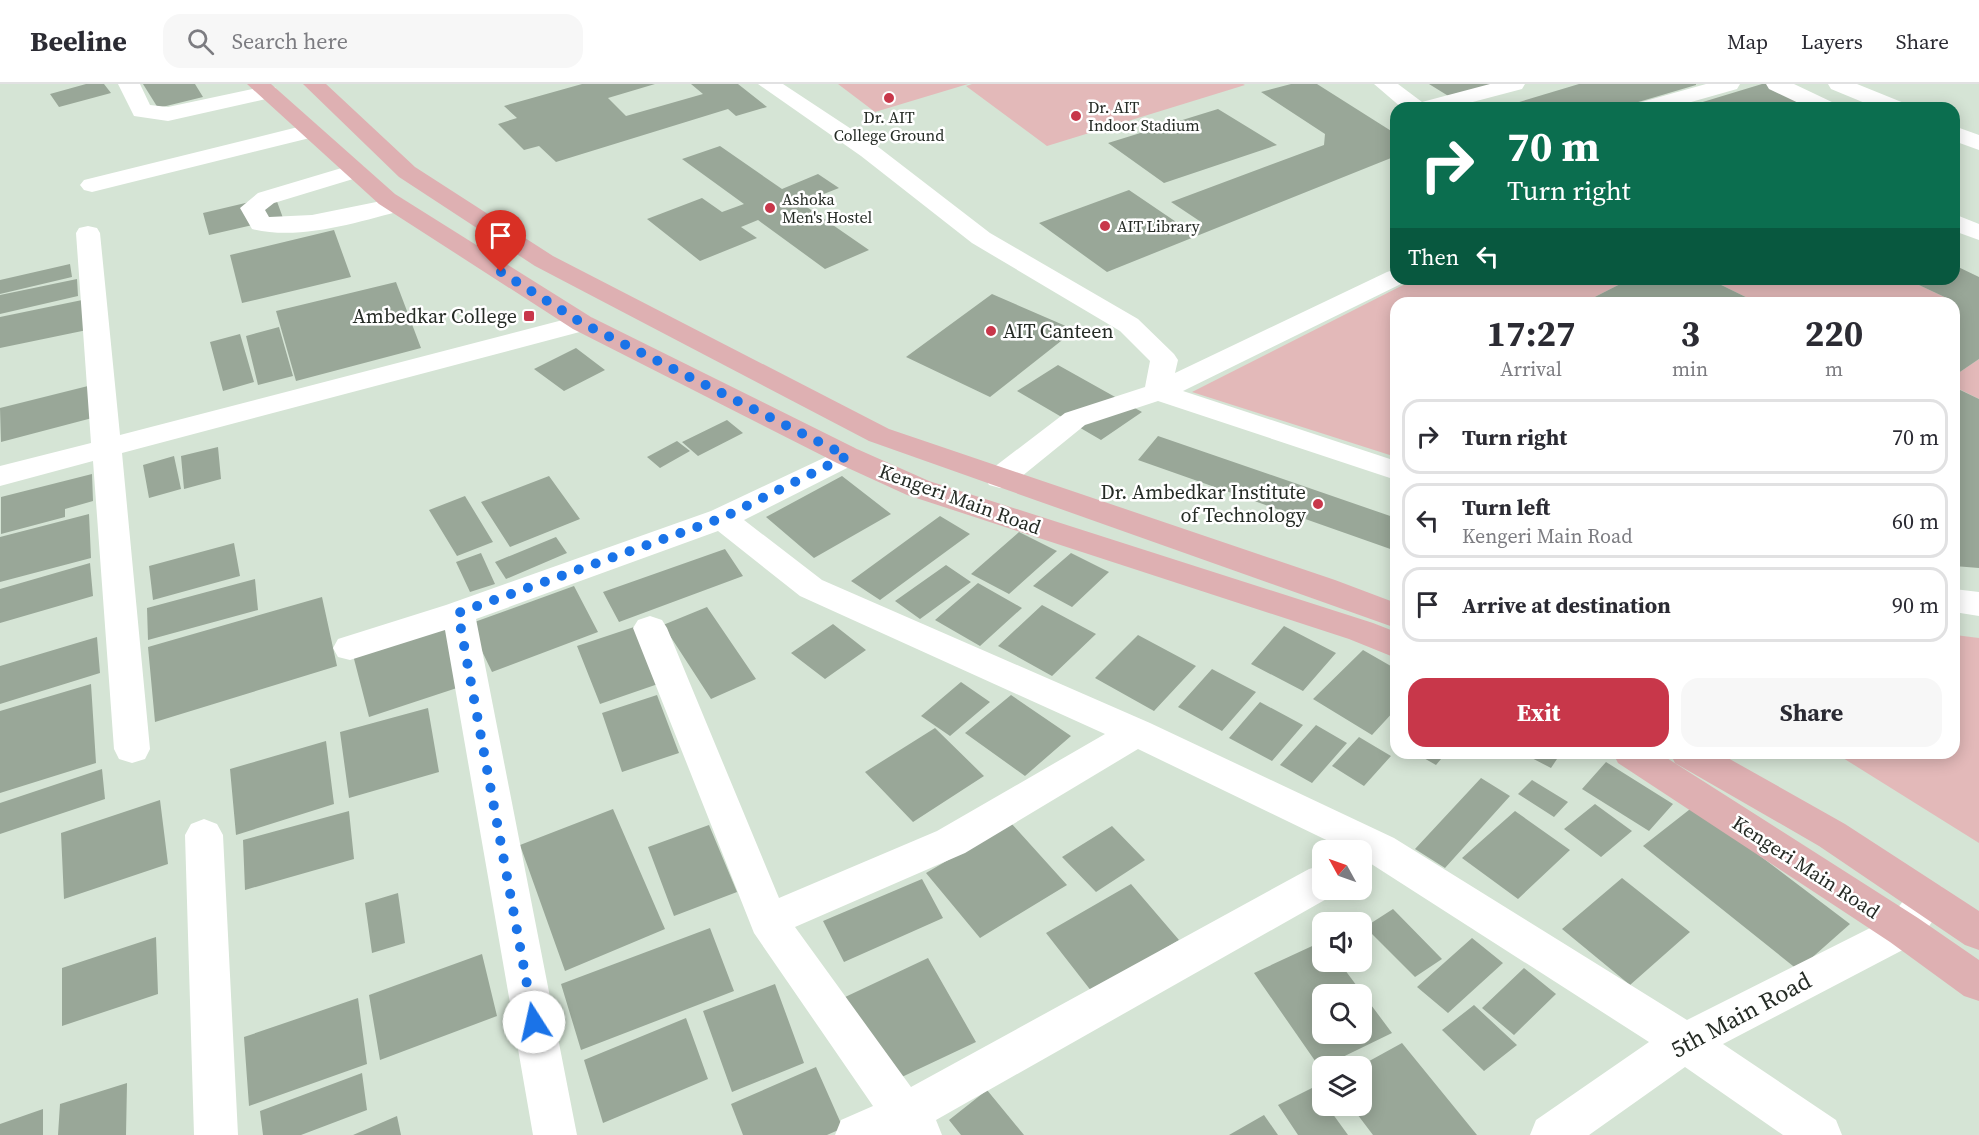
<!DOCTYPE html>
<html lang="en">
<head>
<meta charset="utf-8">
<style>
	:root { --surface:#fff; --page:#f7f7f7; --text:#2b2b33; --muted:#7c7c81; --line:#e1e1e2; --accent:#c8374a }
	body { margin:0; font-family:"Source Serif 4",serif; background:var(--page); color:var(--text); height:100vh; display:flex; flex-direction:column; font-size:22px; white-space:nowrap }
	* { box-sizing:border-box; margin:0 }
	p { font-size:20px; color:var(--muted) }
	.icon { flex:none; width:33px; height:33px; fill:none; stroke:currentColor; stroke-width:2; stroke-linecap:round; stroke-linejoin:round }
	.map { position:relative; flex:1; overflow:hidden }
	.side { position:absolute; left:1390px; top:213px; width:570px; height:462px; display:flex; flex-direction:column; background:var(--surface); border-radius:18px; box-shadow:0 3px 15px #0003 }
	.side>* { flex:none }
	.hud { position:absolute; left:1390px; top:18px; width:570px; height:183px; border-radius:18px; box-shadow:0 3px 15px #0003; background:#0b6e4f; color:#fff; overflow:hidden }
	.needle { width:39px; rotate:310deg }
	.controls { position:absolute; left:1312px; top:756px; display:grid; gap:12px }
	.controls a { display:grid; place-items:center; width:60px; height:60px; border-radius:12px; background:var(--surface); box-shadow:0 3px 15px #0003; font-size:30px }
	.pin { position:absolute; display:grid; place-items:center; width:51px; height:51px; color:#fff; margin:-62px -26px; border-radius:50% 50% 50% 0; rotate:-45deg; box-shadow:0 0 6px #0007 }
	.pin .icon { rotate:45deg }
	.me { position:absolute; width:66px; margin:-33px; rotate:350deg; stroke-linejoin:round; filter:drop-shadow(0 0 4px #0008) }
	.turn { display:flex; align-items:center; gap:21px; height:126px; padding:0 18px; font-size:27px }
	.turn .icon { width:78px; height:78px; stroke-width:2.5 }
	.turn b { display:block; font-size:42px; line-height:51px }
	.then { display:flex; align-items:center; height:57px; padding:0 18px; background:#0003; gap:12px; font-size:22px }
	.eta { display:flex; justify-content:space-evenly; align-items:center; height:102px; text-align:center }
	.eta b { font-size:36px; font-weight:700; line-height:42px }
	.cta { display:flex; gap:12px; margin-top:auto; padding:12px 18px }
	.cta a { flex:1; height:69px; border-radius:18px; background:var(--accent); color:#fff; font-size:24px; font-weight:700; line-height:69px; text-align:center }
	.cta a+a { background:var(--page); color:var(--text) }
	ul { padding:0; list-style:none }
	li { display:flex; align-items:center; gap:18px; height:75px; margin:0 12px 9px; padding:0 6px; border:3px solid var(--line); border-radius:18px }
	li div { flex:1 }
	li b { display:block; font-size:22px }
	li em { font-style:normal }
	header { display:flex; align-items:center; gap:36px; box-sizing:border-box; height:84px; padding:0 30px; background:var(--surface); border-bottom:2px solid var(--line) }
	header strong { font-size:28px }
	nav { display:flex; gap:33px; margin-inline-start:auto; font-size:21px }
	.search { width:420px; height:54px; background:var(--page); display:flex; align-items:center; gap:15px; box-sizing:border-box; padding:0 21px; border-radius:18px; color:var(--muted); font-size:22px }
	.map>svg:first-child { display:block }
	.green { fill:#e3b9b9 }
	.building { fill:#99a798; fill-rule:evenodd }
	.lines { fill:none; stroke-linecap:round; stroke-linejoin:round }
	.minor { fill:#fff; fill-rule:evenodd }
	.major { fill:#deb0b2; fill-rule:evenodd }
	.route { stroke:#1a73e8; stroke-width:10; stroke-dasharray:0 18 }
	.poi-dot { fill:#c8374a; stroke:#fff; stroke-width:2 }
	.labels { text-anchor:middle; stroke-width:5; stroke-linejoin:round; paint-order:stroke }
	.far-poi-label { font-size:16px; fill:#252b25; stroke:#fff; text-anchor:start }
	.poi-label { font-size:20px; fill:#252b25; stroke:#fff; text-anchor:end }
	.street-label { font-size:20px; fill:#252b25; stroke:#fff }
	.near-street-label { font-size:24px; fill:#252b25; stroke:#fff }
</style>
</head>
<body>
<header>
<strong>Beeline</strong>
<div class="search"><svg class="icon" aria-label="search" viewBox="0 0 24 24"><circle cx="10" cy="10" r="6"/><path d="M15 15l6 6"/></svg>Search here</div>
<nav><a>Map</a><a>Layers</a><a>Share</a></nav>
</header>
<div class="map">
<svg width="1979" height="1051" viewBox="0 0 1979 1051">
	<rect width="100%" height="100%" fill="#d5e4d5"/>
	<path class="green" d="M838,0H968L875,28Z
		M972,0H1243L1245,1L1047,62L966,2Z
		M1415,195H1630L1583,219H1396V373L1192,308Z
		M1709,195H1906L1951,216L1946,219H1758Z
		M1979,275V315L1955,303L1954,292Z
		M1955,551L1979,554V759L1835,669H1954Z"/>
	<path class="building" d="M86,0H104L111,9L59,23L50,10Z
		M143,0H195L203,13L158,24Z
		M582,0H655L608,14L626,32L703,10L691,0H738L767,23L736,32L728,25L556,78L539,62L524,66L498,40L517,34L504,22Z
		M1291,0H1317L1396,50V72L1107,188L1039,139L1129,106L1185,144L1201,138L1171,118L1324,61L1325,50L1261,8Z
		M1429,0H1493L1450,13Z
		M1579,0H1696V1L1618,24H1499Z
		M1762,0H1774L1814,24H1683Z
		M1218,25L1277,61L1164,99L1108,59Z
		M720,62L782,105L818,90L839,104L801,119L869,166L825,185L758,136L741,143L757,154L700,177L647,135L702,114L722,128L744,120L682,75Z
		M275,112L283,134L209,151L203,129Z
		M334,146L351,193L242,219L230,171Z
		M70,180L72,193L0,210V196Z
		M1954,181L1979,193V275L1954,292V219H1946L1951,216L1906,195H1954Z
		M77,195L78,212L0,230V211Z
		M1630,195H1709L1758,219H1689L1683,216L1676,219H1583Z
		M396,198L421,264L296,297L276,227Z
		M992,210L1075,246L990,313L906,273Z
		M87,215V246L0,264V233Z
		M279,243L293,292L258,301L246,252Z
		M240,250L254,298L223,307L210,258Z
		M576,264L605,286L564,307L534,285Z
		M1058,281L1142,328L1101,356L1017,307Z
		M92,301L96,333L1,358L0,324Z
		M1954,303L1979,315V484L1954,482Z
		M727,336L743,349L698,372L682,358Z
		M1158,352L1396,434V467L1138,376Z
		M677,357L690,367L660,384L647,373Z
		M218,363L221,395L184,405L181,372Z
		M174,372L181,405L149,414L143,381Z
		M92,390L93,417L65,425V433L1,450V413Z
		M549,392L580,435L510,463L481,418Z
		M842,392L891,430L814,474L766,433Z
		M465,412L493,458L457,472L429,426Z
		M89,430L91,474L0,498V453Z
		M940,432L970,450L880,516L851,497Z
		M1019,448L1057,467L1009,510L971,490Z
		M556,453L567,469L506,495L495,478Z
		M234,459L240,492L153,516L149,482Z
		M725,465L743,492L619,538L603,508Z
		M481,469L495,500L470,508L456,478Z
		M1071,469L1109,488L1072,523L1033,502Z
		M90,479L93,512L0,539V505Z
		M946,481L971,498L920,535L895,517Z
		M255,495L258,526L148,556L147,524Z
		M978,499L1022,524L980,562L935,536Z
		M574,502L598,548L492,588L469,540Z
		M322,513L337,582L155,638L148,563Z
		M1042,521L1096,550L1052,592L998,562Z
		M707,523L756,595L711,615L663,541Z
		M833,540L866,566L825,595L791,569Z
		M446,541L466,601L369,633L353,571Z
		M1284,542L1336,569L1303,607L1251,580Z
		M634,543L658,600L600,620L577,562Z
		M1138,551L1196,582L1154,627L1095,594Z
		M97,553L100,589L0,620V582Z
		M1363,566L1396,585V625L1372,651L1313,615Z
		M1212,585L1256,608L1222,647L1178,623Z
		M961,598L990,618L950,652L921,632Z
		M91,600L96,679L0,709V627Z
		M657,611L679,669L622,688L602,629Z
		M1011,611L1071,652L1025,692L965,649Z
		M1260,618L1303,641L1272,677L1229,654Z
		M428,624L439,688L349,714L340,648Z
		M1316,641L1347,659L1312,699L1280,681Z
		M935,644L984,692L913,738L865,688Z
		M1359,653L1391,672L1364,702L1332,682Z
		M326,657L334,720L236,751L230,685Z
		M1415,669H1446L1436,681Z
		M1522,669H1561L1551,684Z
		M1606,678L1673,720L1649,747L1582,705Z
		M102,685L105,715L0,750V719Z
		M1481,694L1510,712L1445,784L1415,765Z
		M1532,696L1568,718L1554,733L1518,710Z
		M160,716L168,780L64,815L61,749Z
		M1595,720L1632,747L1601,773L1564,745Z
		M1694,722L1850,840L1798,886L1643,762Z
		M613,725L665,845L565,887L520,761Z
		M349,727L354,775L245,806L243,756Z
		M1515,727L1570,766L1518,815L1462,774Z
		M1011,739L1067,801L980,854L926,789Z
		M709,741L737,808L674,832L648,763Z
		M1112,742L1145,776L1096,808L1062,773Z
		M1622,794L1690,848L1630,901L1562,845Z
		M922,795L943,834L844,878L823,837Z
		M1131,800L1179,856L1092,908L1046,849Z
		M398,809L405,859L372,869L365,819Z
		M1393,825L1442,875L1415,893L1365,843Z
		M710,844L734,907L581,966L561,900Z
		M156,853L158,910L62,942V884Z
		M1472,854L1503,879L1448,929L1417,903Z
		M1323,857V878H1339L1392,949L1320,984L1254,889ZM1323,910H1362V950H1323Z
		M482,870L497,932L380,976L369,911Z
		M928,874L976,958L887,1000L843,914Z
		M1524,884L1556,910L1514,951L1482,924Z
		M775,900L804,979L732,1008L703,927Z
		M358,914L367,980L249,1022L244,953Z
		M1474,921L1517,961L1484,987L1442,946Z
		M686,934L708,995L603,1039L584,976Z
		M1402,959L1477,1051H1373L1351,1022H1362V981Z
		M816,983L843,1044L827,1051H743L731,1020Z
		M362,989L367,1026L301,1051H263L260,1027Z
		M127,999L126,1051H58L60,1020Z
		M1314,1003L1323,1016V1022H1327L1348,1051H1298L1278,1021Z
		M987,1006L1024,1051H961L949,1036Z
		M43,1025V1051H0V1040Z
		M1264,1031L1278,1051H1229Z
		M397,1032L401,1051H353Z"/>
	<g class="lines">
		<path class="minor" d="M118,0H140L150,21L168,23L267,2L275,3L278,8L275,13L168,37L134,32Z
			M758,0H783L877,62L990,149L1138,235L1174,270L1178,276L1175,289L1387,188L1396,185V195H1407L1405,198L1183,307L1396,377V396L1158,317L1085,341L1011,401L1000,404L989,401L985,394L989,387L1065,329L1145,303L1150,277L1120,247L972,159L861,72Z
			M1374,0H1398L1422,18L1490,0H1525L1522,5L1450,24H1402Z
			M1706,0H1740L1737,5L1670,24H1635L1638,19Z
			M1766,0H1794L1834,19L1837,24H1809L1769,5Z
			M1828,0H1857L1904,19L1907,24H1877L1831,5Z
			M310,40L318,42L321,47L318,52L92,108L84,106L80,101L84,96Z
			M1954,42L1979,51V66L1954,57Z
			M355,80L363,82L367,87L363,92L274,119L265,126L269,133L312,131L396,114L404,116L408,121L404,126C358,138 300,157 252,145L240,124L258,109Z
			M1954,130L1979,140V156L1954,147Z
			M88,142L97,144L100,149L120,351L582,231L591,233L595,239L591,245L122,369L150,665L145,675L132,679L119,675L114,665L93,377L0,402V382L91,359L76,149L79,144Z
			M847,363L857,365L862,372L857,379L744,436L822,496L1150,639L1394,754L1687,936L1890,834L1914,803L1928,798L1942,803L1948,815L1918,858L1723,960L1836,1036L1842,1051H1783L1685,983L1589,1051H1530L1536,1036L1649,958L1362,774V766H1347L1138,665L965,769L795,843L911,1003L1309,785L1323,781V806H1338L1337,809L936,1036L942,1051H835L841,1036L873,1022L754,849L633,544L638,536L650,532L662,536L667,544L779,814L937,747L1105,650L800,512L718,447L476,535L577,1051H533L445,546L350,576L338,573L333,564L338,555L446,521L711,427Z
			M1954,505L1979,508V532L1954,528Z
			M204,735L217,740L223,751L238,1051H194L185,751L191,740Z"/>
		<path class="major" d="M247,0H271L395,110L591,233L857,365L929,397L1373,539L1396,548V574L1349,555L907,411L837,379L573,245L379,120Z
			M303,0H326L415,83L553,172L889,345L1335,496L1396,519V544L869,357L535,182L399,93Z
			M1613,669H1659L1918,834L1979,876V917L1964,912L1890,858L1618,679Z
			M1670,669H1719L1845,740L1979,827V866L1965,861L1819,762L1675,679Z"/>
	</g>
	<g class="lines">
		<path class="route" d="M501,188L582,239L847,372L722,434L458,529L534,938"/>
	</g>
	<g class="poi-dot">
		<circle cx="889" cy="14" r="6"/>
		<circle cx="1076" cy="32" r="6"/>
		<circle cx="770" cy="124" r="6"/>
		<circle cx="1105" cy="142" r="6"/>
		<rect x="523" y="226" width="12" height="12" rx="3"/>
		<circle cx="991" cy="247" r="6"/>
		<circle cx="1318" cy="420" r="6"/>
	</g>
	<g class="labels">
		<g class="far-poi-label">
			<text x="1088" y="29">Dr. AIT<tspan x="1088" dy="18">Indoor Stadium</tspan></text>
			<text x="889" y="39" text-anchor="middle">Dr. AIT<tspan x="889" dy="18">College Ground</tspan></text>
			<text x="782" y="121">Ashoka<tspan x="782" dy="18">Men's Hostel</tspan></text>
			<text x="1117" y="148">AIT Library</text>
		</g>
		<g class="poi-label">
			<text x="517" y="239">Ambedkar College</text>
			<text x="1003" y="254" text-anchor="start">AIT Canteen</text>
			<text x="1306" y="415">Dr. Ambedkar Institute<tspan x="1306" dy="23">of Technology</tspan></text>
		</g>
		<g class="street-label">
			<text transform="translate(960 415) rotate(20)" y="7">Kengeri Main Road</text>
			<text transform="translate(1806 783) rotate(33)" y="7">Kengeri Main Road</text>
		</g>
		<g class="near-street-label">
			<text transform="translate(1741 931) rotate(-28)" y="8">5th Main Road</text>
		</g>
	</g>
</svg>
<div class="controls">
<a><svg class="needle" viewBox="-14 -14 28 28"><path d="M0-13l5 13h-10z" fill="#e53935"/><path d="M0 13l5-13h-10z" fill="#7c7c81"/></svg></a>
<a><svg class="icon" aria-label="sound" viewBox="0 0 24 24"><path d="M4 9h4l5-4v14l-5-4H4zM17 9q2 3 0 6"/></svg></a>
<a><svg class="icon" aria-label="search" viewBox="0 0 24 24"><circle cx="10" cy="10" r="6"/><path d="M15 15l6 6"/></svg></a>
<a><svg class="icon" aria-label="layers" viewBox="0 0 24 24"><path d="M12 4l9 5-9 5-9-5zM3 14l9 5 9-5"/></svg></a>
</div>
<div class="pin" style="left:501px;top:188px;background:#d93025"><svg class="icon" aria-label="arrive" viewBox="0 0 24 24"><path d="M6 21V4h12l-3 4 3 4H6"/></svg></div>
<svg class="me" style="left:534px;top:938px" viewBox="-20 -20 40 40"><circle r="19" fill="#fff"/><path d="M0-13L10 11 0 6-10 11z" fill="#1a73e8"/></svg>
<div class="hud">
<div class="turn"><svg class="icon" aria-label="right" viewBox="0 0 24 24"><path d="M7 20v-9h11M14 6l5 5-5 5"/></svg><div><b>70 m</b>Turn right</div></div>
<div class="then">Then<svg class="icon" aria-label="left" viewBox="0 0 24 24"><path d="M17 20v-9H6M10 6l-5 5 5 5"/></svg></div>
</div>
<section class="side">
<div class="eta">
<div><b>17:27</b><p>Arrival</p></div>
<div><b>3</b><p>min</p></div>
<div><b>220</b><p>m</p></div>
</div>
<ul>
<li><svg class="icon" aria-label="right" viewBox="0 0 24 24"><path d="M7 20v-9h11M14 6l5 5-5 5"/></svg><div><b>Turn right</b></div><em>70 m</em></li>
<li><svg class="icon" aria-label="left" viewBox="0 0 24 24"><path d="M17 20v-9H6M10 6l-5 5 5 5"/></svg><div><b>Turn left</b><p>Kengeri Main Road</p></div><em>60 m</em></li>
<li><svg class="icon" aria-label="arrive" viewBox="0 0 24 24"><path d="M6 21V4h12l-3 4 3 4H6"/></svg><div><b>Arrive at destination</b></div><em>90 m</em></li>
</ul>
<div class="cta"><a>Exit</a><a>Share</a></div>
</section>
</div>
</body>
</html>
